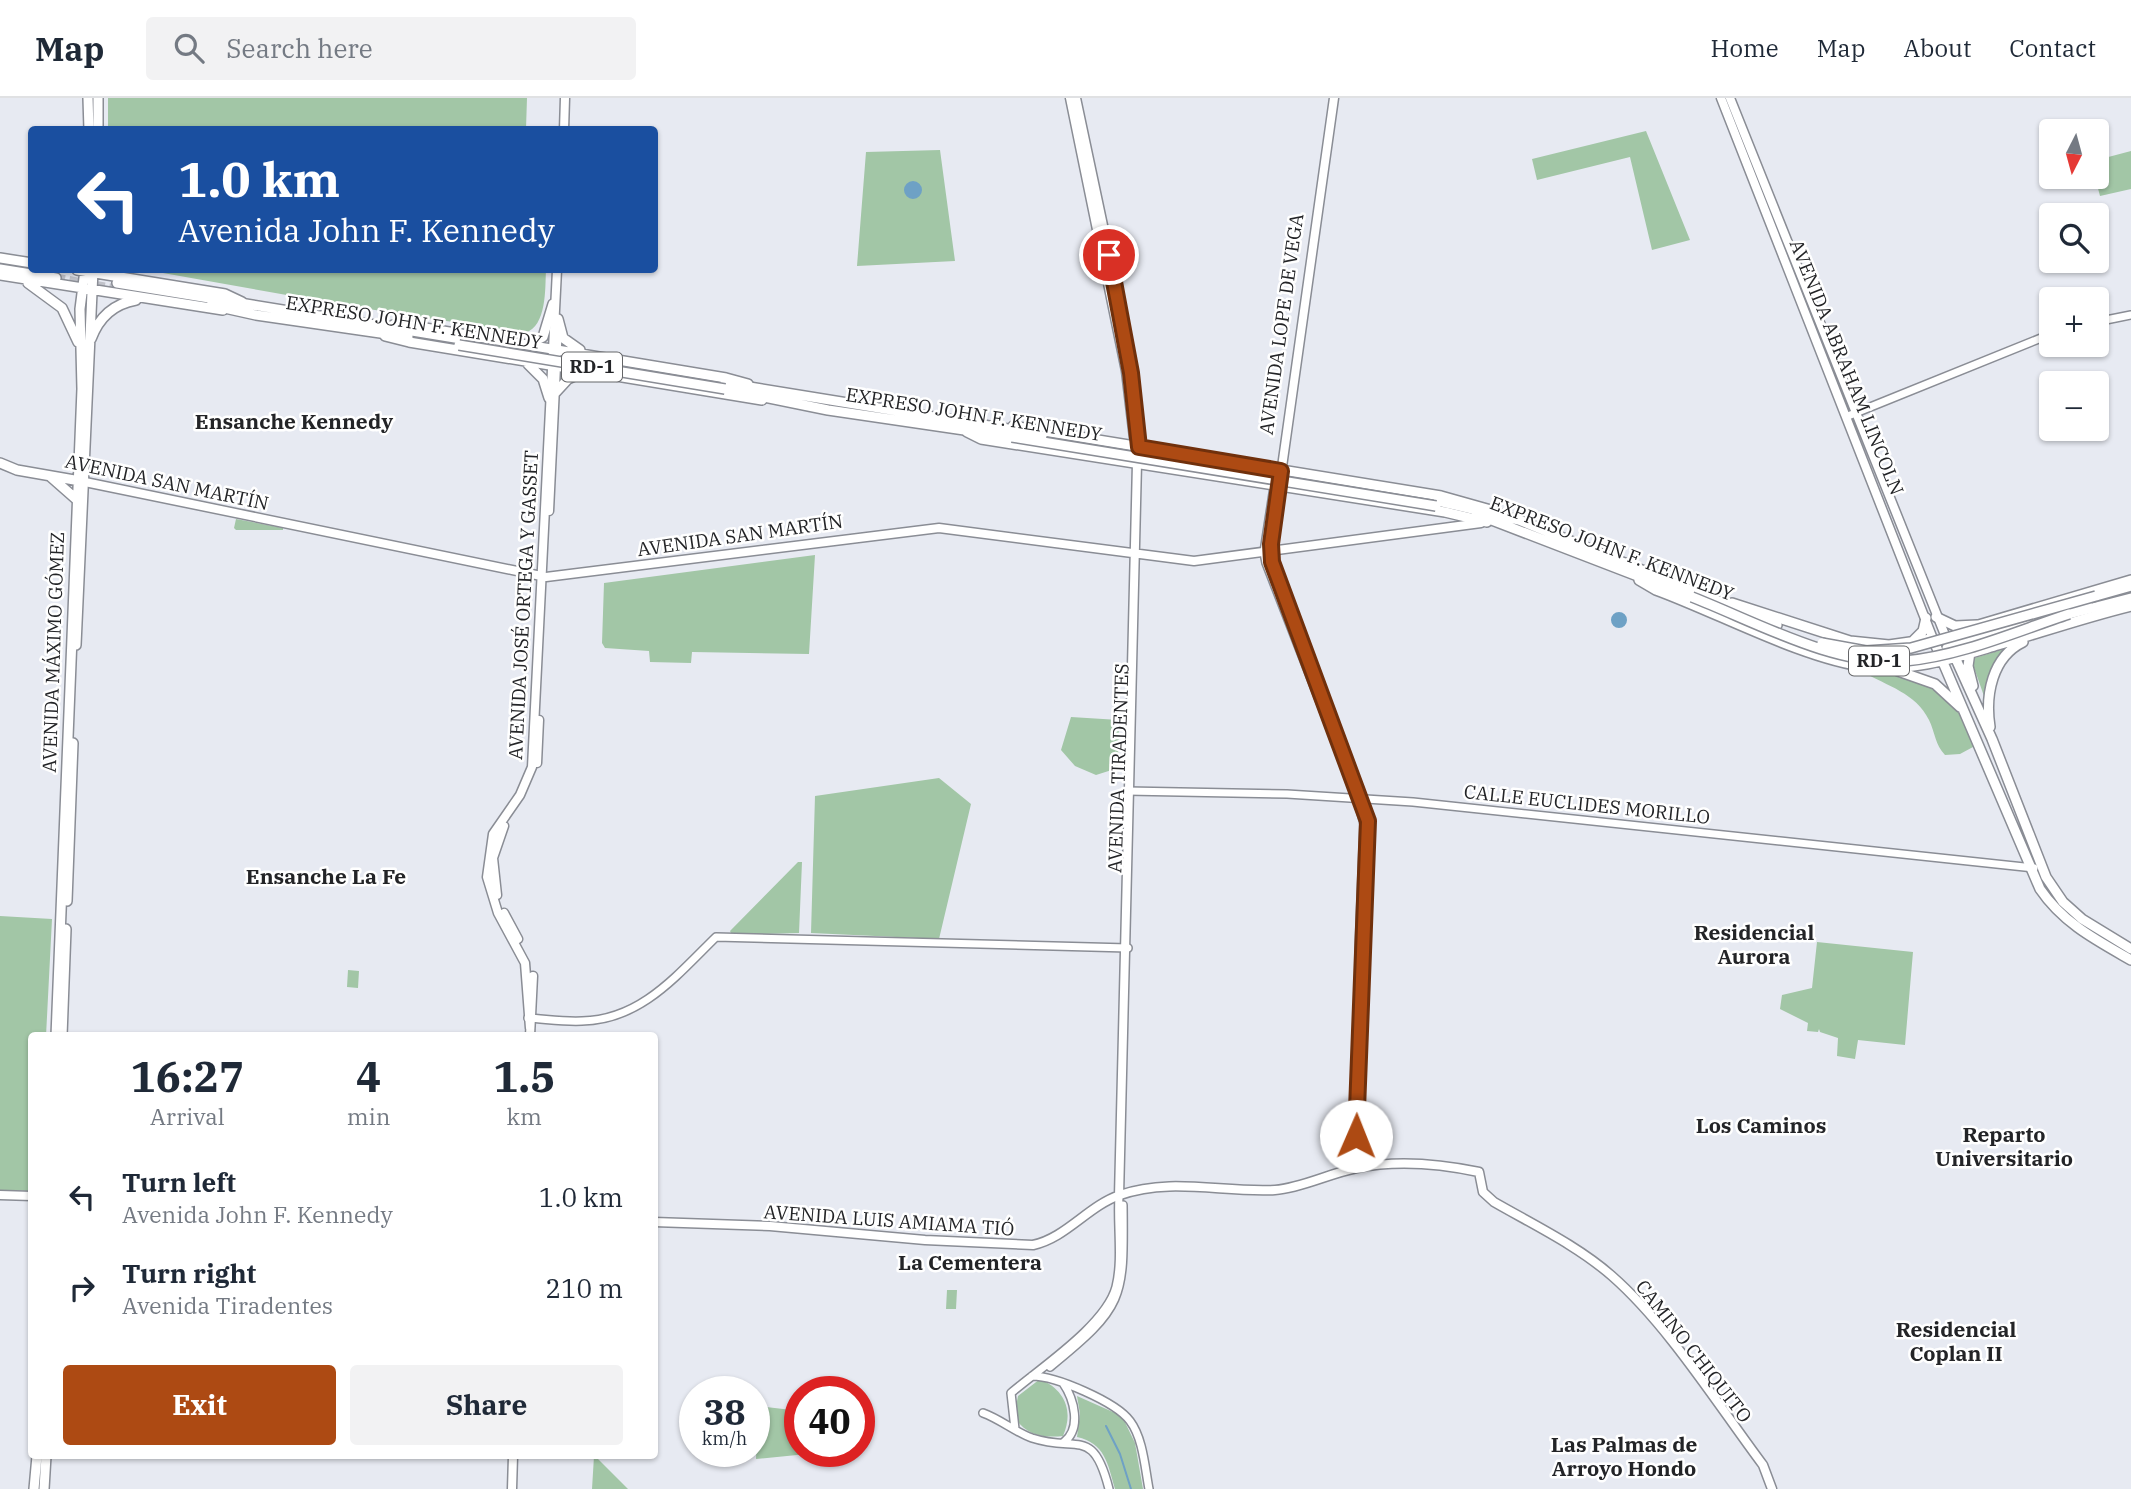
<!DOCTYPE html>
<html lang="en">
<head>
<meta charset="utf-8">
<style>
	:root { --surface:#fff; --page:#f2f2f3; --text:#1f2937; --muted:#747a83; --line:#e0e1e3; --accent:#ad4a13 }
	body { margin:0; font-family:"IBM Plex Serif",serif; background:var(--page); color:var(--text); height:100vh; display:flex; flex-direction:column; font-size:26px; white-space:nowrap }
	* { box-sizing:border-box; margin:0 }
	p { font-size:23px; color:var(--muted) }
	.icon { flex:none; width:38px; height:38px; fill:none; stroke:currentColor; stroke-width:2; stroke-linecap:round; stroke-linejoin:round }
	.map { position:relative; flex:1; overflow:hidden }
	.sheet { position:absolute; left:28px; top:934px; width:630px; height:427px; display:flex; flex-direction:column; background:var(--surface); border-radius:7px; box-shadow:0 2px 5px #0004 }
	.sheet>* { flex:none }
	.guide { position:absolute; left:28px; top:28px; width:630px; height:147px; border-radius:7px; box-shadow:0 2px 5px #0004; background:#1a4fa0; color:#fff; overflow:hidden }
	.needle { width:46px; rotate:186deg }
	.fabs { position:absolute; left:2039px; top:21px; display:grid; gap:14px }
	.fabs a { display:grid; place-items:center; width:70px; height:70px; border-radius:7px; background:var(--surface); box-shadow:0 2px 5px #0004; font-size:35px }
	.speed { position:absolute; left:679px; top:1278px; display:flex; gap:14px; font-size:35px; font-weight:700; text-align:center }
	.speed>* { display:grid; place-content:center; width:91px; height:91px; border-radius:50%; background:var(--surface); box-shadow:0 2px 5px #0004; line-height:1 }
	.speed small { font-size:18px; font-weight:400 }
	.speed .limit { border:10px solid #d22; background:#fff; color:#111 }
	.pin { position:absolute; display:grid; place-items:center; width:60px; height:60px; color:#fff; margin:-30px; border:4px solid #fff; border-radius:50%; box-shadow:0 2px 7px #0007 }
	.me { position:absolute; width:77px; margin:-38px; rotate:1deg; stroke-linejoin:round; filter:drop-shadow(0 0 5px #0008) }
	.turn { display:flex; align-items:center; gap:24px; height:147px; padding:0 35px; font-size:32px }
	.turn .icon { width:91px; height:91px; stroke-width:2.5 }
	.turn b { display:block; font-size:49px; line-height:60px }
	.eta { display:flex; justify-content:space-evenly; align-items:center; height:119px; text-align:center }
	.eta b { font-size:42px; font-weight:700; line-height:49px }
	.primary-button { display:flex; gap:14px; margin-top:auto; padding:14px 35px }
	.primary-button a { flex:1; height:80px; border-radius:7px; background:var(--accent); color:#fff; font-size:28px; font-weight:700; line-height:80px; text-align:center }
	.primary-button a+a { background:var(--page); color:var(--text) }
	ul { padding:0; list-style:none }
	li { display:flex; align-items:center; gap:21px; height:91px; padding:0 35px }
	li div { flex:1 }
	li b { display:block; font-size:26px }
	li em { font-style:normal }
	header { display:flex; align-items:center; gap:42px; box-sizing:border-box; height:98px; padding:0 35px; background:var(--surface); border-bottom:2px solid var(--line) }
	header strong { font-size:33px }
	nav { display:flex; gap:38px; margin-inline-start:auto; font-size:24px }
	.search { width:490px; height:63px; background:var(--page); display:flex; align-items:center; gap:18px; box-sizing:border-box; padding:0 24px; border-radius:7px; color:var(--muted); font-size:26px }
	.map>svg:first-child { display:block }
	.green { fill:#a2c6a6 }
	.water { fill:#6ea1c5 }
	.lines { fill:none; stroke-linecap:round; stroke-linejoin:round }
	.stream { stroke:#6ea1c5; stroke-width:2 }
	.trunk-tunnel { stroke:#c0c2c9; stroke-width:9; stroke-dasharray:9 4.5; stroke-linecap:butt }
	.tertiary-casing { stroke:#8a8d95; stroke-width:10 }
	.secondary-casing { stroke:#8a8d95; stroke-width:11 }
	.primary-casing { stroke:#8a8d95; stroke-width:12 }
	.trunk-casing { stroke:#8a8d95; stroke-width:12 }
	.tertiary { stroke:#fff; stroke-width:7 }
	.secondary { stroke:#fff; stroke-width:8 }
	.primary { stroke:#fff; stroke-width:9 }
	.trunk { stroke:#fff; stroke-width:9 }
	.trunk-bridge-casing { stroke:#8a8d95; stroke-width:12; stroke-linecap:butt }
	.trunk-bridge { stroke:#fff; stroke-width:9 }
	.route-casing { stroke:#70300c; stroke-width:18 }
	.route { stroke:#ad4a13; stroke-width:12 }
	.labels { text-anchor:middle; stroke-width:5; stroke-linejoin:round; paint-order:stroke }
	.shield { fill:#fff; stroke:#656668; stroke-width:2 }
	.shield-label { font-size:18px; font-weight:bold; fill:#232427 }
	.street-label { font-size:19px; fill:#232427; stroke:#fff }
	.neighbourhood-label { font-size:21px; font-weight:bold; fill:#232427; stroke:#fff }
</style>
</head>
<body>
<header>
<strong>Map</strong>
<div class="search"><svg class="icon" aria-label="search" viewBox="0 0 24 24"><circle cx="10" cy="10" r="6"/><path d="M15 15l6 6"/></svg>Search here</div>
<nav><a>Home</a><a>Map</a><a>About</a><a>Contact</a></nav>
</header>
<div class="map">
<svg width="2131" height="1391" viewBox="0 0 2131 1391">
	<rect width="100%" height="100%" fill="#e7eaf2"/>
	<path class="green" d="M108,0H527L526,31L108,32Z
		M1646,33L1690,142L1652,152L1630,59L1537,82L1532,61Z
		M940,52L955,163L857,168L866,54Z
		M2131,53V91L2100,98L2095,79L2097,62Z
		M146,172H546C545,191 547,228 525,235L349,208Z
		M236,421L283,430V432H236L234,430Z
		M815,457L809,556L692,554L691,565L650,564L649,553L605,550L602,545L604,485Z
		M2008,550L1985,601L1971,561Z
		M1863,574C1904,567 1949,591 1967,628C1970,636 1974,640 1973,649L1960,656L1945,657C1935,647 1935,634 1929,622C1916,595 1887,588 1863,574Z
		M1071,619L1119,622L1118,670L1096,677L1075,668L1061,652Z
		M939,680L971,706L939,841L811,835L815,698Z
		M798,764H802L799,835L732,837L730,833Z
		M0,818L52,821L46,938H32L31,1093L0,1092Z
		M1817,844L1913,854L1905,947L1858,942L1855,961L1837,958L1838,940L1820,934L1819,931L1818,934L1807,933L1808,925L1780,911L1782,897L1812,890Z
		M348,872L359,873L358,890L347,889Z
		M947,1192H957L956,1211H946Z
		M1040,1281C1065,1292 1074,1313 1063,1338C1042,1340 1025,1337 1014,1318L1018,1298Z
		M1077,1298L1122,1318L1135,1345L1143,1391H1115C1108,1366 1105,1345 1077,1339L1080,1316Z
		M758,1308L800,1313V1353H817V1355L756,1361Z
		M594,1358H595L628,1391H592Z"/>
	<path class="water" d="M904 92a9 9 0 1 1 18 0a9 9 0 1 1-18 0Z
		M1611 522a8 8 0 1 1 16 0a8 8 0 1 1-16 0Z"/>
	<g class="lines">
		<path class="stream" d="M1106,1328L1120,1356L1131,1391"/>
		<path class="trunk-tunnel" d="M56,180L116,191"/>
		<defs>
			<path id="tertiary" d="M2096,224L2131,217
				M1848,318L2051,236
				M1274,389L1264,454L1266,465L1357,699L1364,726L1359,856L1358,1070
				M1279,389L1271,446L1272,464L1324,600
				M1127,693L1287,696L1413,704L2034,770
				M528,920C546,921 564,924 582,923C641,922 677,877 716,839L1128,850
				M1050,1269C1125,1208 1124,1201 1123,1107
				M1032,1278C1056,1278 1116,1304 1130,1323C1143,1340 1145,1370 1149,1391
				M1063,1285C1074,1301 1082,1330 1064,1344
				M983,1315C1000,1321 1015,1334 1032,1340C1078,1355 1093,1328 1109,1391
				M1015,1331L1011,1295C1040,1270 1106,1227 1116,1189C1123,1161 1117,1127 1119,1098"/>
			<path id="secondary" d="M1070,0L1126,273L1137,365L1119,1098
				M1076,0L1108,151
				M1721,0L1933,541
				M1730,0L1945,537
				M564,32L565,0
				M1281,376L1334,0
				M85,384L546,479L939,430L1194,463L1481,425
				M549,413L558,227
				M537,665L539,622
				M497,797L493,760L504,728
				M504,815L518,841
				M530,930L525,865L498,815L487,779L493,736L520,697L532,669L557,172
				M530,938L533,878
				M0,1097L32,1098
				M654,1124L770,1128L925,1142L1033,1147C1066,1140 1088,1108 1120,1097C1171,1079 1223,1095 1275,1092C1302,1090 1330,1075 1357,1070C1396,1062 1441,1066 1479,1074L1483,1094L1494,1104C1534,1127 1578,1148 1612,1178C1668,1227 1718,1307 1763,1367L1772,1391
				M512,1391L513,1358"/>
			<path id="primary" d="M88,0L89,32
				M98,32V0
				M0,160L32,165
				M77,172L225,196L242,204
				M0,177L223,212
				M28,185L62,210L78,244
				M558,221L563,240L580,252
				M393,227L413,228L726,280L748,286
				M385,238L409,244L762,302
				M91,241C99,219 113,206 136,202
				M529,246L543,239L553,206
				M528,266L543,281L549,300
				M556,294L568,281L585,273
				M1013,328L1441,398L1498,414
				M967,334L981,341L1445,414L1487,424
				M0,365L17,372L80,383
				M51,379L76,401
				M1639,482L1656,492C1719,515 1803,561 1867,569C1913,574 1954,560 1998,547C2042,534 2086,519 2131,508
				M1732,505L1850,543L1889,547L1931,541
				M1936,519L1955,528L1977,527
				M1975,528L2131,482
				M1945,537L1992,641L2046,779L2063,804L2082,821L2131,851
				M1933,541L2040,791C2063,825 2096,842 2131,862
				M1912,544L1923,533L1926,520
				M76,547L93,172
				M1947,550L2069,511L2088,508
				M1970,554L1968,568L1973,588
				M1898,573L1935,586L1960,609
				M1990,629C1985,597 1992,559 2023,544
				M67,803L73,645
				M56,938L82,291L80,211L85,172
				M62,938L66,831
				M34,1391L37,1358
				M44,1391L46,1358"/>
			<path id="trunk" d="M0,171L56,180
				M117,185L461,241
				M211,207L256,217L408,239
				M725,285L1014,332
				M725,291L828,312L1012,339
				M1438,403L1519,422L1777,527
				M1476,416L1692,499
				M2096,498L2131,488
				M2069,516L2131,500"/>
		</defs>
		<use href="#tertiary" class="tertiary-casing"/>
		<use href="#secondary" class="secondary-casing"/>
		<use href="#primary" class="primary-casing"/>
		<use href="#trunk" class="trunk-casing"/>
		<use href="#tertiary" class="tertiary"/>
		<use href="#secondary" class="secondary"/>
		<use href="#primary" class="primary"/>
		<use href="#trunk" class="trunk"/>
		<defs>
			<path id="trunk-bridge" d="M459,247L725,291
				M1014,332L1042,338
				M1012,339L1436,408
				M1692,499C1756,524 1836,569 1905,563C1961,558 2017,533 2069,516
				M1822,545L1866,553L1911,550L2096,498"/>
		</defs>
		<use href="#trunk-bridge" class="trunk-bridge-casing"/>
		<use href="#trunk-bridge" class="trunk-bridge"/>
	</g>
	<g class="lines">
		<defs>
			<path id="route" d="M1109,157L1131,275L1139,349L1281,373L1271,446L1272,464L1368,723L1356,1038"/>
		</defs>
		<use href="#route" class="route-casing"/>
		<use href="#route" class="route"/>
	</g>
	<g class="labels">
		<g class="shield">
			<rect x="562" y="254.5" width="60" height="29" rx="5"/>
			<rect x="1849" y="548.5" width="60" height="29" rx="5"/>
		</g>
		<g class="shield-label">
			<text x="592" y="275">RD-1</text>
			<text x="1879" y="569">RD-1</text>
		</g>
		<g class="street-label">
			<text transform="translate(414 224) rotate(9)" y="7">EXPRESO JOHN F. KENNEDY</text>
			<text transform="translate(1281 226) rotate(-82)" y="7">AVENIDA LOPE DE VEGA</text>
			<text transform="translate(1847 269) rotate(68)" y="7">AVENIDA ABRAHAM LINCOLN</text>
			<text transform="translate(974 316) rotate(9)" y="7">EXPRESO JOHN F. KENNEDY</text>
			<text transform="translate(167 384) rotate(12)" y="7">AVENIDA SAN MARTÍN</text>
			<text transform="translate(740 437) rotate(-8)" y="7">AVENIDA SAN MARTÍN</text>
			<text transform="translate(1612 450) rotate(21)" y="7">EXPRESO JOHN F. KENNEDY</text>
			<text transform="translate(523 507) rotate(-87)" y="7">AVENIDA JOSÉ ORTEGA Y GASSET</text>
			<text transform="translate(53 554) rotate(-88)" y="7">AVENIDA MÁXIMO GÓMEZ</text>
			<text transform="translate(1118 670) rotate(-88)" y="7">AVENIDA TIRADENTES</text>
			<text transform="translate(1587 706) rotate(6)" y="7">CALLE EUCLIDES MORILLO</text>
			<text transform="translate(889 1122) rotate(4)" y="7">AVENIDA LUIS AMIAMA TIÓ</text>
			<text transform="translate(1694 1253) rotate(52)" y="7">CAMINO CHIQUITO</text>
		</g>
		<g class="neighbourhood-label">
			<text x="294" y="331">Ensanche Kennedy</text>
			<text x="326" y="786">Ensanche La Fe</text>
			<text x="1754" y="842">Residencial<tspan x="1754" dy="24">Aurora</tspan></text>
			<text x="1761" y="1035">Los Caminos</text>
			<text x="2004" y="1044">Reparto<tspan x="2004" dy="24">Universitario</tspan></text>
			<text x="970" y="1172">La Cementera</text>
			<text x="1956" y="1239">Residencial<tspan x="1956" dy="24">Coplan II</tspan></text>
			<text x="1624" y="1354">Las Palmas de<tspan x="1624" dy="24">Arroyo Hondo</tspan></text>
		</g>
	</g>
</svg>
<div class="fabs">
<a><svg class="needle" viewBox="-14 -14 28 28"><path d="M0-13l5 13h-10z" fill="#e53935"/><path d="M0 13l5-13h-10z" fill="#747a83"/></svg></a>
<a><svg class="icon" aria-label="search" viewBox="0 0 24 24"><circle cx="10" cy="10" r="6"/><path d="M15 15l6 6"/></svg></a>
<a>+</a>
<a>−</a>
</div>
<div class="speed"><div>38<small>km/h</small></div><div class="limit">40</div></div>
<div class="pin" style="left:1109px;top:157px;background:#d93025"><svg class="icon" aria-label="arrive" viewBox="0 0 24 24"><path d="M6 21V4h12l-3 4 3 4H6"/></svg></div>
<svg class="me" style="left:1356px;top:1038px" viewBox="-20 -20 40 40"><circle r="19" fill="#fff"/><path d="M0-13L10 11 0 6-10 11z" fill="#ad4a13"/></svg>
<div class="guide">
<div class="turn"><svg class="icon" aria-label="left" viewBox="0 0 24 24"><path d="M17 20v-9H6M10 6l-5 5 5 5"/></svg><div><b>1.0 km</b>Avenida John F. Kennedy</div></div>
</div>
<section class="sheet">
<div class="eta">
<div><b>16:27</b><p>Arrival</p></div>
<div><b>4</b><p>min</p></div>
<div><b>1.5</b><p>km</p></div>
</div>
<ul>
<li><svg class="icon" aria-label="left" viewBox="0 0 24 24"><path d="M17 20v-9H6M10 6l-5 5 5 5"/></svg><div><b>Turn left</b><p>Avenida John F. Kennedy</p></div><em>1.0 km</em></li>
<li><svg class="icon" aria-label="right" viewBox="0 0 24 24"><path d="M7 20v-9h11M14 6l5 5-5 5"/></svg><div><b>Turn right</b><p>Avenida Tiradentes</p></div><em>210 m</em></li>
</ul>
<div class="primary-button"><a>Exit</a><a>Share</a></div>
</section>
</div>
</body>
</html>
